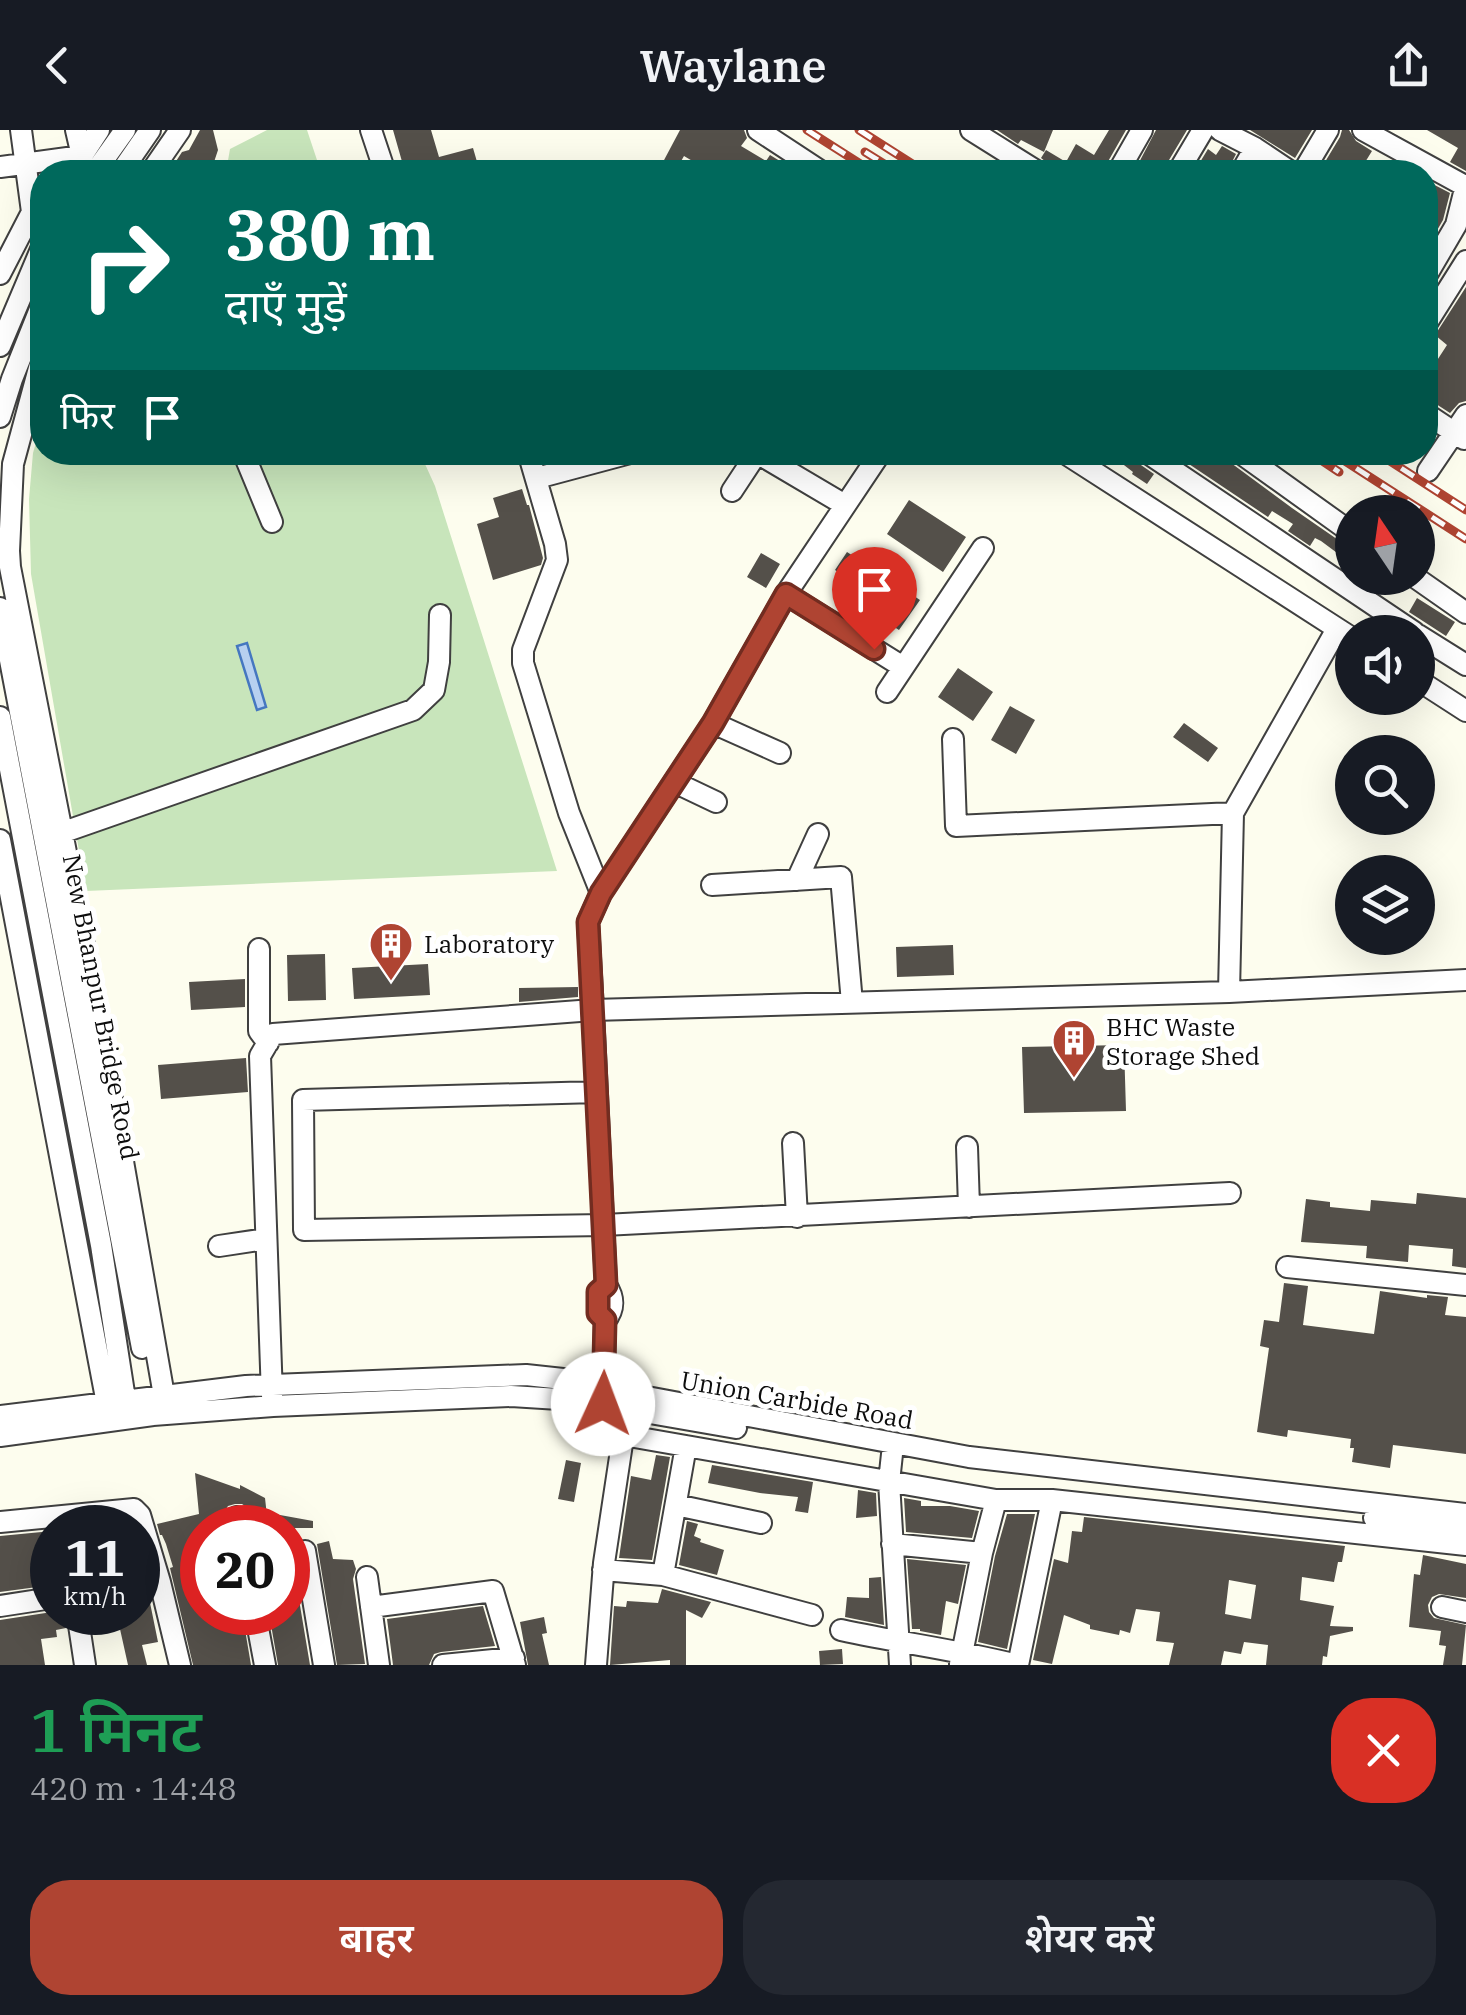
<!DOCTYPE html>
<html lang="hi">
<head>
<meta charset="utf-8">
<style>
	:root { --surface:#171b24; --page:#242831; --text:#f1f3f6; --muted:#9ea1a6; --accent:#af4432 }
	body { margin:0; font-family:"IBM Plex Serif","Noto Sans Devanagari",serif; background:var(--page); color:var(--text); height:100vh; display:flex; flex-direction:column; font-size:38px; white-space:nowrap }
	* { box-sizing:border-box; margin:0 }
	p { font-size:32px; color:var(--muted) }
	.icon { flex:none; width:55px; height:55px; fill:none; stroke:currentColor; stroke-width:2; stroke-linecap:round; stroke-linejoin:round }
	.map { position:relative; height:1535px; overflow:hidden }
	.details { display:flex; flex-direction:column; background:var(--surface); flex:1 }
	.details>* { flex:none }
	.hud { position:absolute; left:30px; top:30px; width:1408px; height:305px; border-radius:40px; box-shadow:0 10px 40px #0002; background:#00695c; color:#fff; overflow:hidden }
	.needle { width:65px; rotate:347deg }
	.buttons { position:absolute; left:1335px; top:365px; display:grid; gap:20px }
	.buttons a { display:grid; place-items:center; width:100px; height:100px; border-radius:50%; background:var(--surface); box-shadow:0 10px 40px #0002; font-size:50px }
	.speed { position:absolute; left:30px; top:1375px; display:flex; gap:20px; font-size:50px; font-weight:700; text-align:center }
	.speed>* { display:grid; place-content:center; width:130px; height:130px; border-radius:50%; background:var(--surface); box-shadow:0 10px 40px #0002; line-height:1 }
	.speed small { font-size:25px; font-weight:400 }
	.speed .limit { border:15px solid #d22; background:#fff; color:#111 }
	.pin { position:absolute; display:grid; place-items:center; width:85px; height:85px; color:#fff; margin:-102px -42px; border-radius:50% 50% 50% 0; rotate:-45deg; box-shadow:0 0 10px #0007 }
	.pin .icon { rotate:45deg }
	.me { position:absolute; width:110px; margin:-55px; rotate:2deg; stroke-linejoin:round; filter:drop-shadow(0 0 8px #0008) }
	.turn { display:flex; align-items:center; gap:35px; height:210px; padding:0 30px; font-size:45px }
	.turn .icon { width:130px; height:130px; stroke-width:2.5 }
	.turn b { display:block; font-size:70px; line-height:85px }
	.then { display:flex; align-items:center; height:95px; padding:0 30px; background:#0003; gap:20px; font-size:38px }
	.round { display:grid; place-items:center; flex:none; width:105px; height:105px; border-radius:40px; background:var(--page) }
	.overview { display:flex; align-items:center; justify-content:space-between; height:170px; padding:0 30px }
	h1 { font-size:60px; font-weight:600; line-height:75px; color:#1e9e55 }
	.primary-button { display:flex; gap:20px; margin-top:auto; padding:20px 30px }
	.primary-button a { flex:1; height:115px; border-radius:40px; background:var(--accent); color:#fff; font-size:40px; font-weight:600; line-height:115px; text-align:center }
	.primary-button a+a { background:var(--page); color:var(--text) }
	header { display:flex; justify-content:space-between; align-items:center; height:130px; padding:0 30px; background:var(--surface); font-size:45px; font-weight:600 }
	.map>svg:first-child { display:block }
	.green { fill:#c8e5bb }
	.water { fill:#b7d0f0; stroke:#4577c0; stroke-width:2.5 }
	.building { fill:#54504a; fill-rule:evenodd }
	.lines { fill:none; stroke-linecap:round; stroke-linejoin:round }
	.minor-casing { stroke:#404040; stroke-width:24 }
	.minor { stroke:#fff; stroke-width:20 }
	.rail-casing { stroke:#af4432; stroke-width:9 }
	.rail { stroke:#fff; stroke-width:5; stroke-dasharray:15; stroke-linecap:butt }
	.route-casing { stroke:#722c20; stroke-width:25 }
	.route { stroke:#af4432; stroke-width:18 }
	.labels { text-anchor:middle; stroke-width:10; stroke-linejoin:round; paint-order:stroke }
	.poi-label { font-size:25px; fill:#0d0d0d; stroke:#fff; text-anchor:start }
	.street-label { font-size:25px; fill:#0d0d0d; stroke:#fff }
</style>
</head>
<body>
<header><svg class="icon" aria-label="back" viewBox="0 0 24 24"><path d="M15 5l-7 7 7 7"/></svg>Waylane<svg class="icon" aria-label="share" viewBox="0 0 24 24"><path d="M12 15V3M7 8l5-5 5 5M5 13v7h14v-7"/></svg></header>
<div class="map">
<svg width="1466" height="1535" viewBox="0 0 1466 1535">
	<rect width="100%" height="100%" fill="#fdfdee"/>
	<path class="green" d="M267,0H307L321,42H226L230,19Z
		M42,292V322L420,323L435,356L557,741L86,761L31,444L29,369L33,323Z"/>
	<path class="water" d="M247,513L266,577L257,580L237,516Z"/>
	<path class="building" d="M200,0H213L218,20L213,35L203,42H169L182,22L189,20Z
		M393,0H431L439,27L473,18L480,42H405Z
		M680,0H744L747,8L741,16L766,31L770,25L798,42H711L684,26L676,40L663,32Z
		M997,0H1053L1044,22L1021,10L1018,14Z
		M1109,0H1126L1106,35L1104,42H1052L1050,35L1041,28L1046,20L1066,32L1076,14L1094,25Z
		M1156,0H1187L1166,35L1164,42H1134Z
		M1250,0H1312L1295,28Z
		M1342,0H1349L1356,11L1372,21L1359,42H1319L1340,7Z
		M1427,0H1466V41L1450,32L1458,18Z
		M1222,16L1236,24L1227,42H1194L1208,19L1216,25Z
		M1425,50L1450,63L1443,90L1425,121Z
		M1466,157V271L1459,273L1450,283L1433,272L1425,269V249L1447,215L1435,205Z
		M1107,322H1132L1138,333L1154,344L1147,354L1132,344L1133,342Z
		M1171,322H1188L1205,332L1212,322H1222L1231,333L1292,378L1344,414L1352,416V434L1321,411L1315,408L1310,416L1288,401L1293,394L1272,381L1268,387Z
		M522,359L527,375H529L543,428L541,435L493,450L477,394L499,387L493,368Z
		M909,370L966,407L943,442L887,404Z
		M847,422L920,470L899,500L847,467L856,454L835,440Z
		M761,423L780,434L766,458L747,447Z
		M1417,468L1455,492L1446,506L1409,482Z
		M958,538L993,562L973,591L938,567Z
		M1010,576L1035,590L1016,624L991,610Z
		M1184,593L1218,618L1208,632L1173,607Z
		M953,815L954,845L897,847L896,817Z
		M325,824L326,870L288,871L287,825Z
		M428,834L430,865L354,869L352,838Z
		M245,849V877L191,880L189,852Z
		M578,857V867L519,872V858Z
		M1124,915L1126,981L1024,983L1022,917Z
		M246,928L248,962L161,969L158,935Z
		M1417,1063L1466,1068V1138L1452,1136L1453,1119L1409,1115L1408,1132L1366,1128L1367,1116L1301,1112L1306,1069L1330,1072V1077L1370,1081L1371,1070L1416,1074Z
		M1284,1153L1308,1156L1303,1195L1374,1204L1380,1161L1427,1168V1165L1448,1167L1445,1185L1466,1187V1324L1393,1315L1390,1338L1352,1332L1354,1318H1350L1351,1309L1288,1300L1287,1307L1257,1302L1269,1218L1260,1216L1264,1190L1279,1192Z
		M656,1325L670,1327L652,1430L619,1428L631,1346L651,1350Z
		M566,1330L581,1333L574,1372L558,1369Z
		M712,1335L813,1352L808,1383L795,1381L798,1367L760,1363L708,1353Z
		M195,1343L240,1359V1355L265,1368L267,1386L251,1389L248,1378L242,1374H235L228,1376L224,1382V1398H196L202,1421V1482H242L251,1535H193L170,1438L173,1437L166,1414L162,1405H160L157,1394L199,1384Z
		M858,1360L876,1363L877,1386L856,1388Z
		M904,1368L921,1371V1376H950L979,1381L972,1408L906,1402Z
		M269,1383L313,1391V1398H295L297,1410L293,1415L291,1422L310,1535H278L269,1483L288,1482V1398H271Z
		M1007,1384H1035L1007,1519L978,1512L995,1426Z
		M1084,1387L1345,1416L1342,1432H1338L1334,1452L1302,1447L1300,1470L1334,1476L1330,1496L1353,1497V1501L1330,1506L1327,1527L1323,1526L1322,1535H1266L1268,1515L1244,1512L1241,1524L1224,1521L1221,1535H1169L1174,1513L1156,1511L1160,1482L1136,1479L1130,1503L1120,1500L1119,1505L1090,1499V1495L1064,1485L1052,1534L1033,1530L1054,1429L1068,1433L1072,1401L1082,1402ZM1229,1450L1256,1455L1251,1489L1225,1484Z
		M687,1391L698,1394L694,1406L701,1409L700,1412L724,1420L717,1445L679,1435Z
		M52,1401V1455L0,1462V1406Z
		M329,1411L333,1429L353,1430L356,1439L353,1449L365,1534L337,1535L317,1414Z
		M1423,1425L1466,1434V1468L1439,1464L1432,1467L1428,1475L1429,1482L1434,1488L1466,1495L1462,1535H1443L1446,1516L1439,1515L1441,1501L1409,1497L1414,1444L1420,1445Z
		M907,1429L966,1435L958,1474L946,1471L941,1505L920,1501V1499H912Z
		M881,1447L884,1495L845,1487L847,1467L869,1468V1448Z
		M147,1458L158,1512L142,1515L147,1535H128L120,1499L94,1505L91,1482H138V1461Z
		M662,1459L711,1472L702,1488L686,1480V1535H670V1530L610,1535L614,1476L626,1477L627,1471L658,1473Z
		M483,1476L495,1516L441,1522L434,1524L429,1535H393L387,1489Z
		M52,1482V1487L63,1484L66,1498L56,1500L57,1507L41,1509L45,1535H0V1490Z
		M544,1487L547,1503L542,1504L549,1535H528L520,1492Z
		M842,1519L843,1534L820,1535L819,1521Z"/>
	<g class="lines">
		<defs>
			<path id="minor" d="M21,0L32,82
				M371,0L385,42
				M758,0L822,42
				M971,0L1038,42
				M1220,0L1255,18L1291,42
				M1363,0L1465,56
				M0,37L82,26L76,0
				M68,42L82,26L99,0
				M95,42L125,0
				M121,42L150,0
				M151,42L180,0
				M1118,42L1142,0
				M1178,42L1203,0
				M1241,42L1255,18
				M1303,42L1328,0
				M0,144L32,82L42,70
				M1425,148L1456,95L1466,55
				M1425,196L1466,131
				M0,216L42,117
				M42,227L13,334L9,421L10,437L93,860L166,1277
				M1425,283L1464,309
				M0,287L12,249L42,174
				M243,322L272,392
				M528,322L555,414L557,430L523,520V533L569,683L601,763
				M1063,322L1352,508
				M1146,322L1414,502
				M1239,322L1352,403
				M1428,341L1466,285
				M537,348L634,322
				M732,361L757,323L845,375
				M1416,448L1466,483
				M786,464L903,537
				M0,478L142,1218
				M1418,505L1466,535
				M1418,550L1466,581
				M887,562L983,418
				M0,587L101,1115L127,1282
				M713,593L780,623
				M953,609L956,696L1233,683L1337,499
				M674,652L716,672
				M61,703L413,580L434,560L439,532L440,485
				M0,710L109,1284
				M797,750L818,704
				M712,755L841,747L852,873
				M259,819V901L268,913
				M1229,862L1233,683
				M597,962L303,970L304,1100L604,1095L1230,1063
				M793,1013L797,1087
				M967,1017L969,1077
				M219,1116L266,1109
				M1287,1137L1466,1155
				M272,1266L260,926L273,904L593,880L588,792L601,763L713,593L786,464L881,322
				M603,1272L605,1191C615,1179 614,1167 606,1155L593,880L1229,862L1466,850
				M0,1286L246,1256L526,1245L563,1249L604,1259L969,1327L1466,1384
				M623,1305L996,1370H1052L1466,1415
				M0,1306L153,1285L273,1276L511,1266L575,1270L736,1298
				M892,1324L889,1352L900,1535
				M676,1375L761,1393
				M237,1387L238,1398
				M1374,1388L1466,1399
				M0,1392L134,1379L140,1385L160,1452L180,1535
				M892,1414L982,1423
				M305,1421L324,1535
				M603,1440L663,1445L812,1485
				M663,1445L686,1316
				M367,1447L379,1535
				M0,1476L52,1468
				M371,1477L493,1461L515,1535
				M1442,1477L1466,1482
				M77,1482L85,1535
				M255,1482L265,1535
				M841,1500C900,1513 958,1520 1017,1535
				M960,1534L982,1423L996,1370
				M443,1535L514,1528
				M596,1535L604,1433L625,1294
				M1018,1535L1052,1370"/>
		</defs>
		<use href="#minor" class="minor-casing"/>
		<use href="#minor" class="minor"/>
		<defs>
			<path id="rail" d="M807,0L873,42
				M859,0L925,42
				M865,22L897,42
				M1309,322L1339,342
				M1331,322L1466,409
				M1376,322L1466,380"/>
		</defs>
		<use href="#rail" class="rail-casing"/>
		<use href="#rail" class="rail"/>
	</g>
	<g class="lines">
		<defs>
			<path id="route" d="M603,1274L605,1190L598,1183V1162L606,1155L588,792L601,763L713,593L786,464L874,519"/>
		</defs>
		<use href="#route" class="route-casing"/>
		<use href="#route" class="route"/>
	</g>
	<defs>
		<symbol id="building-pin" viewBox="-11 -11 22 30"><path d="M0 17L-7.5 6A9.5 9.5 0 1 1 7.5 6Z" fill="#af4432" stroke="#fff"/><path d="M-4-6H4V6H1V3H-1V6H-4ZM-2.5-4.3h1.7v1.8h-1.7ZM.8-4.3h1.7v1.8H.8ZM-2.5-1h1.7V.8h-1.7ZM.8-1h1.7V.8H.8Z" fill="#fff"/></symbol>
	</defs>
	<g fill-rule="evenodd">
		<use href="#building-pin" x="366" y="789" width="50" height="68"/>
		<use href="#building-pin" x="1049" y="886" width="50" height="68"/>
	</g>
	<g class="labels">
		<g class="poi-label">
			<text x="424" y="823">Laboratory</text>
			<text x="1106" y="906">BHC Waste<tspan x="1106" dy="29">Storage Shed</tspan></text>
		</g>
		<g class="street-label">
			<text transform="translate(101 877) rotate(79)" y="9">New Bhanpur Bridge Road</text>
			<text transform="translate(797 1270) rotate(10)" y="9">Union Carbide Road</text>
		</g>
	</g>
</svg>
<div class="buttons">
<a><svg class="needle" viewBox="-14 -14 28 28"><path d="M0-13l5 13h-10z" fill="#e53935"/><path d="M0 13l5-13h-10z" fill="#9ea1a6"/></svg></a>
<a><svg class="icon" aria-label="sound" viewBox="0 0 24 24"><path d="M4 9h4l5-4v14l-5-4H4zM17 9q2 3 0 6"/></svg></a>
<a><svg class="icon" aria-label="search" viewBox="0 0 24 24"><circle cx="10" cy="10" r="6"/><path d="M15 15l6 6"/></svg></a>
<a><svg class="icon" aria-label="layers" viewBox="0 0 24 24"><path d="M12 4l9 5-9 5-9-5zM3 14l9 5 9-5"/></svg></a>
</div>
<div class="speed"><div>11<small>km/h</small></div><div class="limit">20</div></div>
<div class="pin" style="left:874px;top:519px;background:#d93025"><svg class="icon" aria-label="arrive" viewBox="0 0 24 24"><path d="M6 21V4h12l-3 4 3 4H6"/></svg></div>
<svg class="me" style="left:603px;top:1274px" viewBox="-20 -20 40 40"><circle r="19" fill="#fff"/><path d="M0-13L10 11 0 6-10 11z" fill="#af4432"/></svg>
<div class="hud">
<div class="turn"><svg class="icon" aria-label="right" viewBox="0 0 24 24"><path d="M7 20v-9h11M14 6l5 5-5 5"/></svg><div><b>380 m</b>दाएँ मुड़ें</div></div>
<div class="then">फिर<svg class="icon" aria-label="arrive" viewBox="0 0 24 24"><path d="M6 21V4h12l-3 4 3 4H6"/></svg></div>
</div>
</div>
<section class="details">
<div class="overview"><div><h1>1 मिनट</h1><p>420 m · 14:48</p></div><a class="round" style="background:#d93025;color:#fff"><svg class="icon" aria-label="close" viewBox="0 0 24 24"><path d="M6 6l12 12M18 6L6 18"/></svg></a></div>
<div class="primary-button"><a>बाहर</a><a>शेयर करें</a></div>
</section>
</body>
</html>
